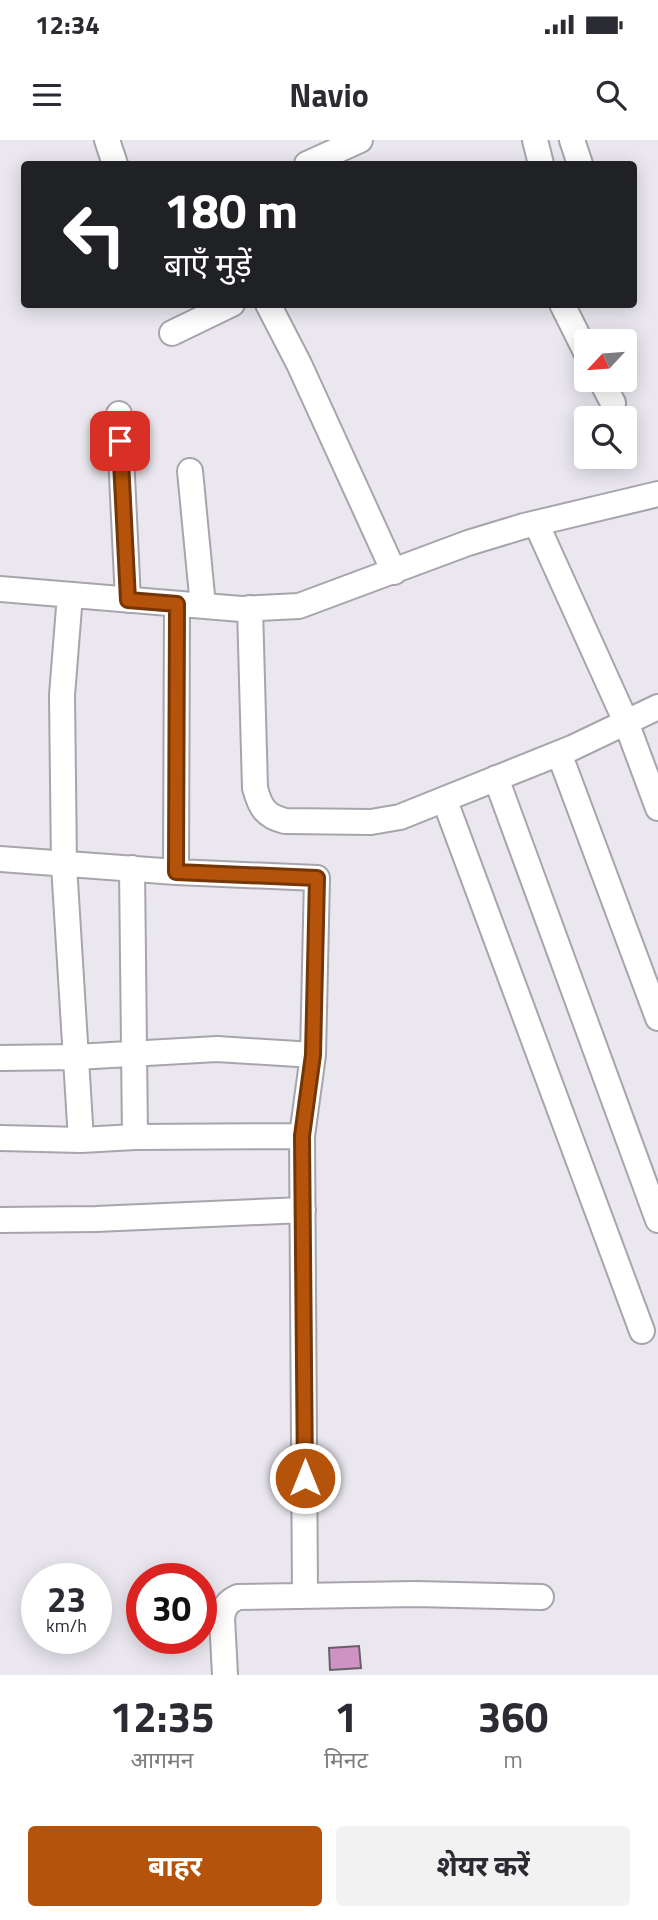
<!DOCTYPE html>
<html lang="hi">
<head>
<meta charset="utf-8">
<style>
	:root { --surface:#fff; --page:#f2f2f3; --text:#2b2b33; --muted:#7c7c81; --accent:#b45309 }
	body { margin:0; font-family:"Titillium Web","Noto Sans Devanagari",sans-serif; background:var(--page); color:var(--text); height:100vh; display:flex; flex-direction:column; font-size:26px; white-space:nowrap }
	* { box-sizing:border-box; margin:0 }
	p { font-size:23px; color:var(--muted) }
	.icon { flex:none; width:38px; height:38px; fill:none; stroke:currentColor; stroke-width:2; stroke-linecap:round; stroke-linejoin:round }
	.map { position:relative; height:1535px; overflow:hidden }
	.drawer { display:flex; flex-direction:column; background:var(--surface); flex:1 }
	.drawer>* { flex:none }
	.hud { position:absolute; left:21px; top:21px; width:616px; height:147px; border-radius:7px; box-shadow:0 4px 18px #0003; background:#202124; color:#fff; overflow:hidden }
	.needle { width:46px; rotate:244deg }
	.fabs { position:absolute; left:574px; top:189px; display:grid; gap:14px }
	.fabs a { display:grid; place-items:center; width:63px; height:63px; border-radius:7px; background:var(--surface); box-shadow:0 4px 18px #0003; font-size:35px }
	.speed { position:absolute; left:21px; top:1423px; display:flex; gap:14px; font-size:35px; font-weight:700; text-align:center }
	.speed>* { display:grid; place-content:center; width:91px; height:91px; border-radius:50%; background:var(--surface); box-shadow:0 4px 18px #0003; line-height:1 }
	.speed small { font-size:18px; font-weight:400 }
	.speed .limit { border:10px solid #d22; background:#fff; color:#111 }
	.pin { position:absolute; display:grid; place-items:center; width:60px; height:60px; color:#fff; margin:-30px; border-radius:14px; box-shadow:0 4px 10px #0006 }
	.me { position:absolute; width:77px; margin:-38px; rotate:0deg; stroke-linejoin:round; filter:drop-shadow(0 0 5px #0008) }
	.turn { display:flex; align-items:center; gap:24px; height:147px; padding:0 28px; font-size:32px }
	.turn .icon { width:91px; height:91px; stroke-width:2.5 }
	.turn b { display:block; font-size:49px; line-height:60px }
	.eta { display:flex; justify-content:space-evenly; align-items:center; height:119px; text-align:center }
	.eta b { font-size:42px; font-weight:700; line-height:49px }
	.primary-button { display:flex; gap:14px; margin-top:auto; padding:14px 28px }
	.primary-button a { flex:1; height:80px; border-radius:7px; background:var(--accent); color:#fff; font-size:28px; font-weight:700; line-height:80px; text-align:center }
	.primary-button a+a { background:var(--page); color:var(--text) }
	.status { display:flex; justify-content:space-between; align-items:center; height:49px; padding:0 35px; background:var(--surface); direction:ltr }
	.status svg { height:19px; fill:currentColor }
	header { display:flex; justify-content:space-between; align-items:center; height:91px; padding:0 28px; background:var(--surface); font-size:32px; font-weight:700 }
	.map>svg:first-child { display:block }
	.building { fill:#ce93c3; stroke:#676166; stroke-width:2 }
	.lines { fill:none; stroke-linecap:round; stroke-linejoin:round }
	.minor-casing { stroke:#a7a4ac; stroke-width:28 }
	.minor { stroke:#fff; stroke-width:24 }
	.route-casing { stroke:#753606; stroke-width:18 }
	.route { stroke:#b45309; stroke-width:12 }
</style>
</head>
<body>
<div class="status"><b>12:34</b><svg viewBox="0 0 49 12"><path d="M0 12V9h3v3zM5 12V6h3v6zM10 12V3h3v9zM15 12V0h3v12zM26 1h20v11H26zM47 4h2v5h-2z"/></svg></div>
<header><svg class="icon" aria-label="menu" viewBox="0 0 24 24"><path d="M4 6h16M4 12h16M4 18h16"/></svg>Navio<svg class="icon" aria-label="search" viewBox="0 0 24 24"><circle cx="10" cy="10" r="6"/><path d="M15 15l6 6"/></svg></header>
<div class="map">
<svg width="658" height="1535" viewBox="0 0 658 1535">
	<rect width="100%" height="100%" fill="#eae7ef"/>
	<path class="building" d="M359,1506L361,1528L330,1530L329,1508Z"/>
	<g class="lines">
		<defs>
			<path id="minor" d="M107,0L115,24
				M535,0L541,24
				M572,0L580,24
				M307,24L360,0
				M268,164L299,224L394,432
				M562,164L586,212
				M172,193L232,164
				M601,240L613,263
				M119,274L128,460
				M190,331L203,466
				M536,383L626,582L658,668
				M0,449L241,469L299,466L468,403L524,386L658,354
				M70,455L62,555L64,725L81,1000
				M250,468L255,648C260,667 265,676 285,681L371,682L400,677L572,608L658,567
				M559,613L658,878
				M496,638L658,1080
				M445,661L642,1191
				M0,719L176,732L317,738L313,915L302,996L305,1455
				M132,728L135,997
				M176,732L177,464
				M0,918L76,917L217,909L313,915
				M0,998L81,1000L135,997L302,996
				M0,1080L96,1079L303,1070
				M225,1535L222,1478C224,1467 227,1462 238,1457L415,1454L541,1457"/>
		</defs>
		<use href="#minor" class="minor-casing"/>
		<use href="#minor" class="minor"/>
	</g>
	<g class="lines">
		<defs>
			<path id="route" d="M120,301L128,460L177,464L176,732L317,738L313,915L302,996L305,1338"/>
		</defs>
		<use href="#route" class="route-casing"/>
		<use href="#route" class="route"/>
	</g>
</svg>
<div class="fabs">
<a><svg class="needle" viewBox="-14 -14 28 28"><path d="M0-13l5 13h-10z" fill="#e53935"/><path d="M0 13l5-13h-10z" fill="#7c7c81"/></svg></a>
<a><svg class="icon" aria-label="search" viewBox="0 0 24 24"><circle cx="10" cy="10" r="6"/><path d="M15 15l6 6"/></svg></a>
</div>
<div class="speed"><div>23<small>km/h</small></div><div class="limit">30</div></div>
<div class="pin" style="left:120px;top:301px;background:#d93025"><svg class="icon" aria-label="arrive" viewBox="0 0 24 24"><path d="M6 21V4h12l-3 4 3 4H6"/></svg></div>
<svg class="me" style="left:305px;top:1338px" viewBox="-20 -20 40 40"><circle r="17" fill="#b45309" stroke="#fff" stroke-width="3"/><path d="M0-11L8 9 0 5-8 9z" fill="#fff"/></svg>
<div class="hud">
<div class="turn"><svg class="icon" aria-label="left" viewBox="0 0 24 24"><path d="M17 20v-9H6M10 6l-5 5 5 5"/></svg><div><b>180 m</b>बाएँ मुड़ें</div></div>
</div>
</div>
<section class="drawer">
<div class="eta">
<div><b>12:35</b><p>आगमन</p></div>
<div><b>1</b><p>मिनट</p></div>
<div><b>360</b><p>m</p></div>
</div>
<div class="primary-button"><a>बाहर</a><a>शेयर करें</a></div>
</section>
</body>
</html>
